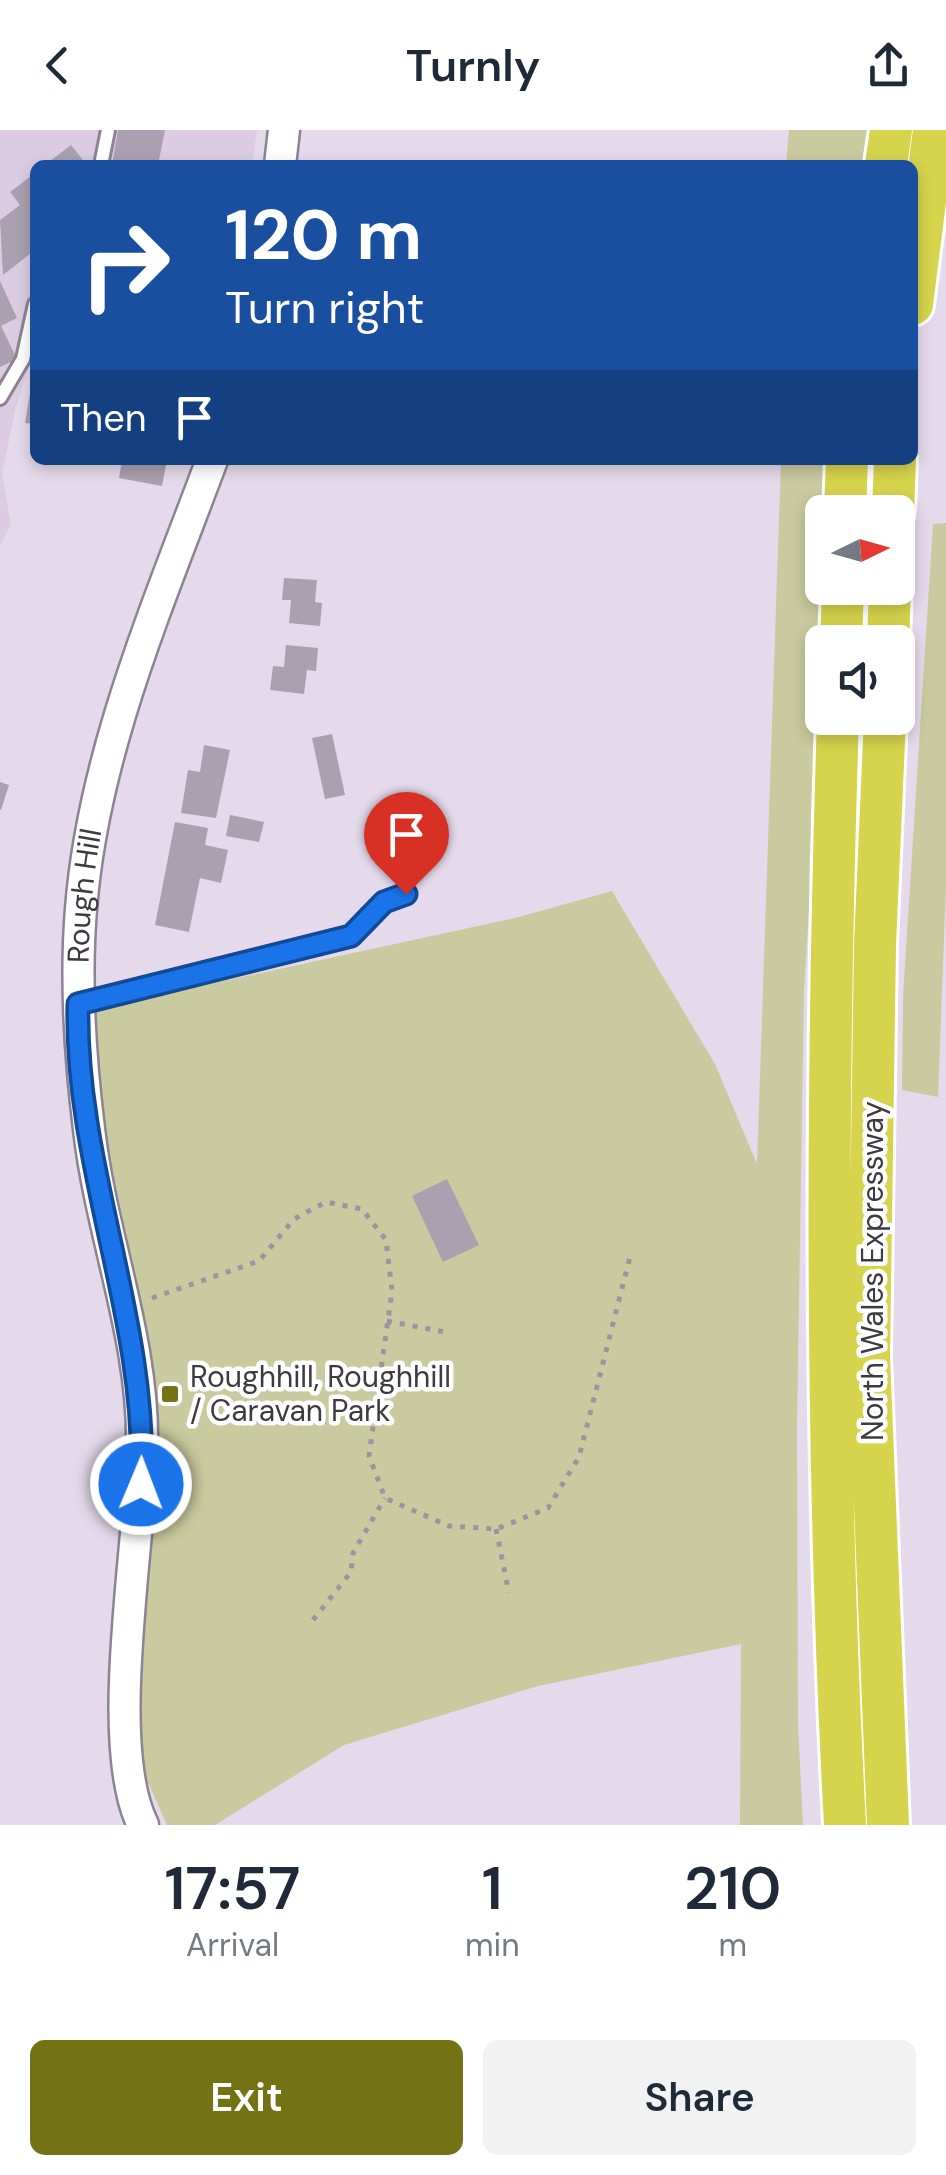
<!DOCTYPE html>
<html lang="en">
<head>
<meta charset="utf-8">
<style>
	:root { --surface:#fff; --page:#f2f2f3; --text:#1f2937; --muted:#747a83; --accent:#737215 }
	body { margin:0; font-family:"DM Sans",sans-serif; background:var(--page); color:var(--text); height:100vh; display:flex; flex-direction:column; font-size:38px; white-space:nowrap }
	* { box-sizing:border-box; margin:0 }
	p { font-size:32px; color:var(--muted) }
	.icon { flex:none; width:55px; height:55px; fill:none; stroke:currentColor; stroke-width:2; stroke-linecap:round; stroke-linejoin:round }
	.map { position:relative; height:1695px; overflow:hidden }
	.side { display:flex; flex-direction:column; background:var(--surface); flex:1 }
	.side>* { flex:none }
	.hud { position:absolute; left:30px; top:30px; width:888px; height:305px; border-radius:15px; box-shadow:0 5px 15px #0003; background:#1a4fa0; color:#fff; overflow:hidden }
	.needle { width:65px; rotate:85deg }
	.controls { position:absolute; left:805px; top:365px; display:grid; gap:20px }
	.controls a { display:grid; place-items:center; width:110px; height:110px; border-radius:15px; background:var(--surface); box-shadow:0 5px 15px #0003; font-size:50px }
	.pin { position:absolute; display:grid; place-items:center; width:85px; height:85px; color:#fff; margin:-102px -42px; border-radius:50% 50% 50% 0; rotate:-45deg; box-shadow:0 0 10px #0007 }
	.pin .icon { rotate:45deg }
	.me { position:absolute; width:110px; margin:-55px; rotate:1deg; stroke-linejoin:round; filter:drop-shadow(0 0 8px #0008) }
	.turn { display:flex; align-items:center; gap:35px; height:210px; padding:0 30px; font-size:45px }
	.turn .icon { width:130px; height:130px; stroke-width:2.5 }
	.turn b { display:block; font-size:70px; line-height:85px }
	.then { display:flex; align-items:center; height:95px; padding:0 30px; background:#0003; gap:20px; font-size:38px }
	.eta { display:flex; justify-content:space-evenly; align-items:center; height:170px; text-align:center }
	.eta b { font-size:60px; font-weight:600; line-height:70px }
	.button { display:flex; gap:20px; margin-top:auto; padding:20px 30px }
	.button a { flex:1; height:115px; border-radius:15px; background:var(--accent); color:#fff; font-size:40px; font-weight:600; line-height:115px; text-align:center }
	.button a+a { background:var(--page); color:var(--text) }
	header { display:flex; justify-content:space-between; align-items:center; height:130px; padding:0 30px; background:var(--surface); font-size:45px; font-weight:600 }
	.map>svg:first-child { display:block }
	.built { fill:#dbcce4 }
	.green { fill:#c9ca9f }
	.building { fill:#aaa0b0 }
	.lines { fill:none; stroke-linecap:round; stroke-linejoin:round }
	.service-casing { stroke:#8d8393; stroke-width:18 }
	.tertiary-casing { stroke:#8d8393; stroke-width:35 }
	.trunk-casing { stroke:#fff; stroke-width:48 }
	.path { stroke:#9c94a1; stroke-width:5; stroke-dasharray:5 8; stroke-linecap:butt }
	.service { stroke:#fff; stroke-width:12 }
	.tertiary { stroke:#fff; stroke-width:30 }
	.trunk { stroke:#d6d44c; stroke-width:42 }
	.route-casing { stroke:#114b97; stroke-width:25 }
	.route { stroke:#1a73e8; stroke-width:18 }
	.poi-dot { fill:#737215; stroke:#fff; stroke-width:4 }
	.labels { text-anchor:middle; stroke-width:9; stroke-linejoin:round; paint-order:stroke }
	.street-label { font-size:30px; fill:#3e3a41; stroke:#fff }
	.poi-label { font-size:30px; fill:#3e3a41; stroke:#fff; text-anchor:start }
</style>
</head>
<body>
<header><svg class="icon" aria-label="back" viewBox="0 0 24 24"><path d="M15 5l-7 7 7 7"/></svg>Turnly<svg class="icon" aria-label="share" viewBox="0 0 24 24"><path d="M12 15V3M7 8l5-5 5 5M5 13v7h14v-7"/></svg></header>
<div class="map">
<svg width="946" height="1695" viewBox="0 0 946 1695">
	<rect width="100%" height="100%" fill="#e5daeb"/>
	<path class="built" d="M0,0H257L252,35H35V216L16,277L2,344L11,394L0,416Z"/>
	<path class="green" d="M789,0H867L862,35H786Z
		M781,330H838L835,382H822V572L804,861L797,1298L798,1594L803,1695H740L741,1514L538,1556L344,1615L215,1695H167L143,1641L138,1568L159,1309L151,1218L104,1000L94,879L515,788L612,761L715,934L757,1034Z
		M946,393V756L938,967L902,960L903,866L933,394Z"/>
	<path class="building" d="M118,0H165L158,35H112Z
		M71,15L87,35H45Z
		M35,43V120L3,145L0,90L20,75L10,62Z
		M0,151L17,188L1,196L17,229L0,237Z
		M30,263L35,264V294L25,293Z
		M122,330H167L162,356L119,348Z
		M284,448L317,450L315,472L322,473L320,496L289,493L291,470H282Z
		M286,515L318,518L316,541L307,540L304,564L270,560L273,536L284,537Z
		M332,604L345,665L325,669L312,608Z
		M204,615L230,620L216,688L181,683L188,640L200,642Z
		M0,652L9,655L1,680H0Z
		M230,685L264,692L259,712L226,706Z
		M175,692L208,698L205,715L228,720L221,753L200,748L189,802L155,795Z
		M447,1049L479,1115L443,1132L412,1066Z"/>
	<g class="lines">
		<defs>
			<path id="service" d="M101,35L108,0
				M0,268L23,229L35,174
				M81,874L351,806L384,772L405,764"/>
			<g id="tertiary">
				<path d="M280,35L284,0"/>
				<path id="s1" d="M143,1695C103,1615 140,1415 142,1320C145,1211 101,1106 89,999C80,926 75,852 81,779C93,624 158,475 212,330"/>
			</g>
			<path id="trunk" d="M886,35L891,0
				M912,174L934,0
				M845,382L847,330
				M893,382L895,330
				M841,512L843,458
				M888,512L890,458
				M838,588C826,957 825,1326 845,1695
				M885,588L875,815L869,1227L888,1695"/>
		</defs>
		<use href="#service" class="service-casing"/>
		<use href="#tertiary" class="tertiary-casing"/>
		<use href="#trunk" class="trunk-casing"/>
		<path class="path" d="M152,1168L259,1131L294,1089L326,1072L362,1079L386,1110L392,1161L369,1326L385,1368L449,1396L496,1399L548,1378L579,1327L631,1123
			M387,1191L450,1203
			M269,1293L371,1290
			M496,1399L509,1463
			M313,1490L351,1442L353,1423L385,1368"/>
		<use href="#service" class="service"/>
		<use href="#tertiary" class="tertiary"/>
		<use href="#trunk" class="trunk"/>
	</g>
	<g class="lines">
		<defs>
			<path id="route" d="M141,1354C149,1191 74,1037 78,874L351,806L384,772L406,764"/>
		</defs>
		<use href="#route" class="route-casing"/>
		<use href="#route" class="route"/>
	</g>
	<rect class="poi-dot" x="160" y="1254" width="20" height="20" rx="5"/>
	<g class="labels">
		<g class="street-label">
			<text dy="10" stroke="none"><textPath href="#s1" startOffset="938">Rough Hill</textPath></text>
			<text transform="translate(873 1141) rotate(-90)" y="10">North Wales Expressway</text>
		</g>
		<g class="poi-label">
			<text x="190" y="1257">Roughhill, Roughhill<tspan x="190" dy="34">/ Caravan Park</tspan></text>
		</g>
	</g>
</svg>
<div class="controls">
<a><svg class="needle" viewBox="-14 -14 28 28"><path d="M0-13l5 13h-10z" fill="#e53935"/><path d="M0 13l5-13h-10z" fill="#747a83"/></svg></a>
<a><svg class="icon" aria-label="sound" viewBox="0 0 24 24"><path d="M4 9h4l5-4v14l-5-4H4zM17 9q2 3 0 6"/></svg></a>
</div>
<div class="pin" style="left:406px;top:764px;background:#d93025"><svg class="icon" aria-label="arrive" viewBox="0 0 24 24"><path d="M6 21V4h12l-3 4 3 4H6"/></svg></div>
<svg class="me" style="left:141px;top:1354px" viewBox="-20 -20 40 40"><circle r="17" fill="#1a73e8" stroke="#fff" stroke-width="3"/><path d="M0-11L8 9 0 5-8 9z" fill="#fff"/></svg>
<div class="hud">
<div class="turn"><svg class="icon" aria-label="right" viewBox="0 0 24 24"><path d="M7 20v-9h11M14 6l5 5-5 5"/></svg><div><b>120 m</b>Turn right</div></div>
<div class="then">Then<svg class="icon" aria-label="arrive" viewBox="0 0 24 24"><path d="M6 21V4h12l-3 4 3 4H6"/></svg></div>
</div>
</div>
<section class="side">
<div class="eta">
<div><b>17:57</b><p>Arrival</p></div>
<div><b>1</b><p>min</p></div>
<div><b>210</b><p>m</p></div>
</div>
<div class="button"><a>Exit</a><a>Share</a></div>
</section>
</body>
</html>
